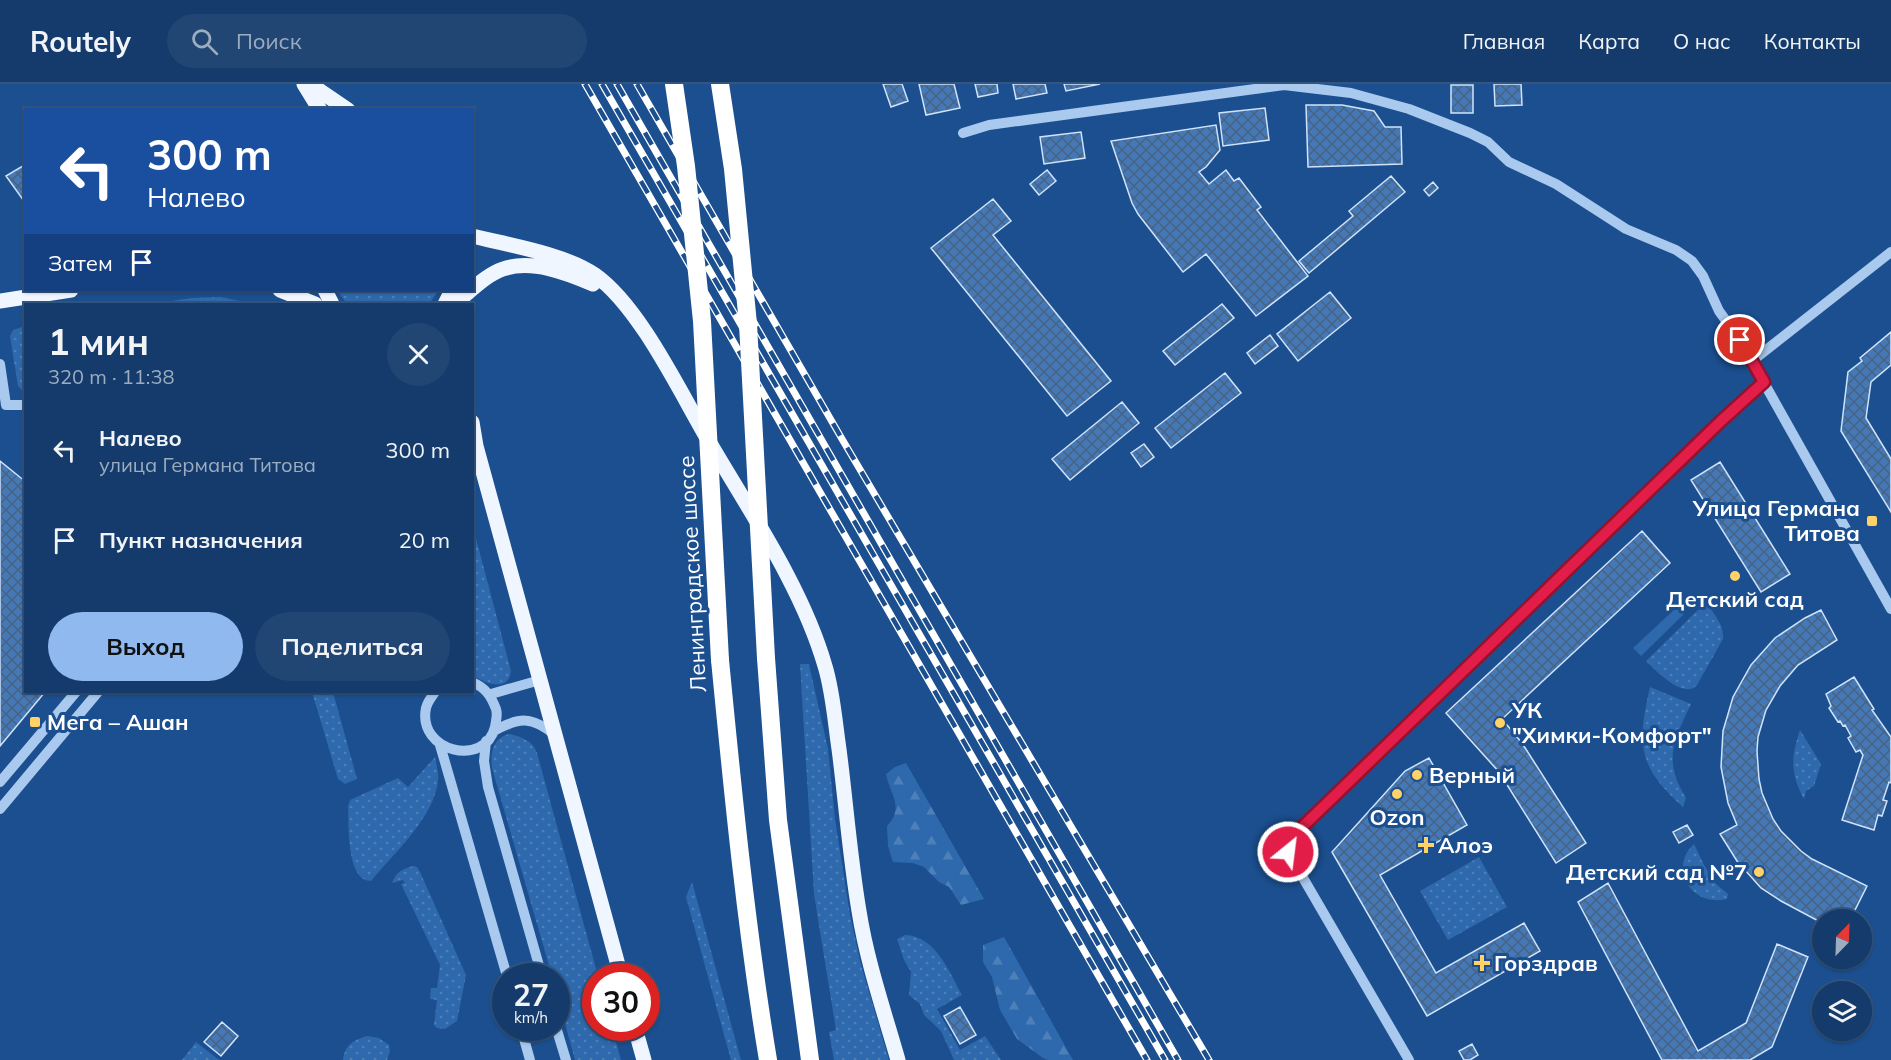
<!DOCTYPE html>
<html lang="ru">
<head>
<meta charset="utf-8">
<style>
	:root { --surface:#143b6b; --page:#214673; --text:#f1f3f6; --muted:#9dadc1; --line:#33557e; --accent:#90b9f0 }
	body { margin:0; font-family:Mulish,sans-serif; background:var(--page); color:var(--text); height:100vh; display:flex; flex-direction:column; font-size:22px; white-space:nowrap }
	* { box-sizing:border-box; margin:0 }
	p { font-size:20px; color:var(--muted) }
	.icon { flex:none; width:33px; height:33px; fill:none; stroke:currentColor; stroke-width:2; stroke-linecap:round; stroke-linejoin:round }
	.map { position:relative; flex:1; overflow:hidden }
	.panel { position:absolute; left:24px; top:219px; width:450px; height:390px; display:flex; flex-direction:column; background:var(--surface); border-radius:0px; box-shadow:0 2px 4px #0004,0 0 0 2px var(--line) }
	.panel>* { flex:none }
	.banner { position:absolute; left:24px; top:24px; width:450px; height:183px; border-radius:0px; box-shadow:0 2px 4px #0004,0 0 0 2px var(--line); background:#1a4fa0; color:#fff; overflow:hidden }
	.needle { width:39px; rotate:23deg }
	.controls { position:absolute; left:1812px; top:825px; display:grid; gap:12px }
	.controls a { display:grid; place-items:center; width:60px; height:60px; border-radius:50%; background:var(--surface); box-shadow:0 2px 4px #0004,0 0 0 2px var(--line); font-size:30px }
	.speed { position:absolute; left:492px; top:879px; display:flex; gap:12px; font-size:30px; font-weight:700; text-align:center }
	.speed>* { display:grid; place-content:center; width:78px; height:78px; border-radius:50%; background:var(--surface); box-shadow:0 2px 4px #0004,0 0 0 2px var(--line); line-height:1 }
	.speed small { font-size:15px; font-weight:400 }
	.speed .limit { border:9px solid #d22; background:#fff; color:#111 }
	.pin { position:absolute; display:grid; place-items:center; width:51px; height:51px; color:#fff; margin:-26px; border:3px solid #fff; border-radius:50%; box-shadow:0 2px 6px #0007 }
	.me { position:absolute; width:66px; margin:-33px; rotate:29deg; stroke-linejoin:round; filter:drop-shadow(0 0 4px #0008) }
	.turn { display:flex; align-items:center; gap:21px; height:126px; padding:0 24px; font-size:27px }
	.turn .icon { width:78px; height:78px; stroke-width:2.5 }
	.turn b { display:block; font-size:42px; line-height:51px }
	.then { display:flex; align-items:center; height:57px; padding:0 24px; background:#0003; gap:12px; font-size:22px }
	.round { display:grid; place-items:center; flex:none; width:63px; height:63px; border-radius:32px; background:var(--page) }
	.headline { display:flex; align-items:center; justify-content:space-between; height:102px; padding:0 24px }
	h1 { font-size:36px; font-weight:700; line-height:45px }
	.primary-button { display:flex; gap:12px; margin-top:auto; padding:12px 24px }
	.primary-button a { flex:1; height:69px; border-radius:36px; background:var(--accent); color:#111; font-size:24px; font-weight:700; line-height:69px; text-align:center }
	.primary-button a+a { background:var(--page); color:var(--text) }
	ul { padding:0; list-style:none }
	li { display:flex; align-items:center; gap:18px; height:90px; padding:0 24px }
	li div { flex:1 }
	li b { display:block; font-size:22px }
	li em { font-style:normal }
	header { display:flex; align-items:center; gap:36px; box-sizing:border-box; height:84px; padding:0 30px; background:var(--surface); border-bottom:2px solid var(--line) }
	header strong { font-size:28px }
	nav { display:flex; gap:33px; margin-inline-start:auto; font-size:21px }
	.search { width:420px; height:54px; background:var(--page); display:flex; align-items:center; gap:15px; box-sizing:border-box; padding:0 21px; border-radius:33px; color:var(--muted); font-size:22px }
	.map>svg:first-child { display:block }
	.grass { fill:url(#grass-dots) }
	.forest { fill:url(#forest-firs) }
	.pitch { fill:#2e69ad }
	.building { fill:url(#building-cross-hatch); stroke:#cfe3fa; stroke-width:1.5 }
	.lines { fill:none; stroke-linecap:round; stroke-linejoin:round }
	.minor { stroke:#a9c9ee; stroke-width:10 }
	.major { stroke:#f0f6ff; stroke-width:15 }
	.highway { stroke:#fff; stroke-width:18 }
	.rail-casing { stroke:#fff; stroke-width:7 }
	.rail { stroke:#1b4f8f; stroke-width:4.5; stroke-dasharray:14; stroke-linecap:butt }
	.highway-bridge { stroke:#fff; stroke-width:18 }
	.route-casing { stroke:#92132f; stroke-width:15 }
	.route { stroke:#e11d48; stroke-width:10 }
	.poi-dot { fill:#ffd166; stroke:#1b4f8f; stroke-width:2 }
	.labels { text-anchor:middle; stroke-width:6; stroke-linejoin:round; paint-order:stroke }
	.poi-label { font-size:22px; font-weight:bold; fill:#fff; stroke:#1b4f8f; text-anchor:start }
	.street-label { font-size:22px; fill:#fff; stroke:#1b4f8f }
</style>
</head>
<body>
<header>
<strong>Routely</strong>
<div class="search"><svg class="icon" aria-label="search" viewBox="0 0 24 24"><circle cx="10" cy="10" r="6"/><path d="M15 15l6 6"/></svg>Поиск</div>
<nav><a>Главная</a><a>Карта</a><a>О нас</a><a>Контакты</a></nav>
</header>
<div class="map">
<svg width="1891" height="976" viewBox="0 0 1891 976">
	<defs>
		<pattern id="grass-dots" width="8" height="8" patternUnits="userSpaceOnUse" patternTransform="scale(1.5)"><rect width="8" height="8" fill="#2e69ad"/><path d="M2 2h.1M6 6h.1" fill="none" stroke="#4d80b9" stroke-width="1.8" stroke-linecap="round"/></pattern>
		<pattern id="forest-firs" width="22" height="20" patternUnits="userSpaceOnUse" patternTransform="scale(1.5)"><rect width="22" height="20" fill="#2e69ad"/><path d="M5 1l3.5 6h-7zM16 11l3.5 6h-7z" fill="#4d80b9"/></pattern>
		<pattern id="building-cross-hatch" width="8" height="8" patternUnits="userSpaceOnUse" patternTransform="scale(1.5)"><rect width="8" height="8" fill="#4478b7"/><path d="M0 0l8 8M0 8l8-8" fill="none" stroke="#486282"/></pattern>
	</defs>
	<rect width="100%" height="100%" fill="#1b4f8f"/>
	<path class="grass" d="M337,206H439L429,220H347Z
		M220,213L255,220H151L192,214Z
		M25,242H26L25,310L18,302L10,252L13,246Z
		M473,443L511,587C508,609 486,599 473,592Z
		M1706,518C1713,529 1725,542 1723,555L1697,601C1684,616 1656,587 1646,577Z
		M800,580H809L828,665L835,735L850,831L861,881L889,976H834L829,948L836,946L814,810Z
		M1650,603L1691,620C1673,658 1663,676 1686,714L1683,723C1637,682 1637,660 1650,603Z
		M312,608H333L357,695L345,700L338,695Z
		M1800,646L1821,680L1814,702L1806,707L1804,715C1790,689 1791,673 1800,646Z
		M510,650C522,653 533,657 537,669L598,892H596V944H612L621,976H575L557,910L556,892H552L492,684C490,669 493,653 510,650Z
		M435,673C436,680 439,688 438,696C435,733 393,770 371,797C346,797 349,740 348,722L350,716L398,694L408,703Z
		M1694,760L1704,781L1716,800L1728,810L1727,815C1693,824 1667,785 1694,760Z
		M1479,773L1507,823L1448,856L1420,807Z
		M413,782L417,783L420,788L466,891L457,937L445,945L437,944L434,941L437,916L430,915L431,904H437L440,881L401,800L405,799L403,796L392,799C396,788 402,785 413,782Z
		M692,798L741,976H731L686,813Z
		M905,851C936,852 949,888 962,911L937,925L960,966L985,952L1001,976H954L941,947L924,931L920,920L909,911L911,888L904,876L897,855Z
		M367,952L379,954L389,961L390,967L387,976H343C345,961 353,956 367,952Z
		M196,958L219,976H182Z"/>
	<path class="forest" d="M906,679L984,815L961,821L949,803L939,798L924,783L913,779L893,778L888,762L887,742C905,723 890,711 886,690L895,683Z
		M1004,853L1073,976H1048L1043,974L1017,955L1000,926L992,893L983,878V861Z"/>
	<path class="pitch" d="M1677,523L1684,530L1641,572L1633,564Z"/>
	<path class="building" d="M883,0H902L908,17L891,23Z
		M919,0H954L960,24L926,31Z
		M975,0H997L998,9L978,13Z
		M1013,0H1045L1047,9L1016,15Z
		M1064,0H1100L1066,7Z
		M1494,0H1521L1522,21L1495,22Z
		M1451,1H1473V29H1451Z
		M1306,21H1342L1374,27L1385,43H1401L1402,80L1308,83Z
		M1265,24L1269,56L1223,62L1219,29Z
		M1216,41L1220,66L1206,83L1199,88L1209,100L1226,86L1234,97L1239,94L1261,123L1257,126L1308,192L1256,232L1206,170L1183,188L1138,130L1132,119L1111,57Z
		M1081,48L1085,74L1044,80L1040,53Z
		M26,80V120L6,92Z
		M1047,86L1056,97L1039,111L1030,100Z
		M1391,92L1405,108L1309,189L1299,177L1353,132L1349,127Z
		M1433,98L1438,104L1429,112L1424,106Z
		M993,115L1011,137L993,151L1111,297L1067,332L931,164Z
		M1330,208L1351,234L1298,277L1277,250Z
		M1222,220L1234,234L1175,281L1163,267Z
		M1891,248V281L1871,298L1866,334L1891,375V428L1841,347L1848,288L1862,277L1860,274Z
		M1270,251L1278,262L1255,280L1247,269Z
		M1225,289L1241,309L1171,364L1155,344Z
		M1122,318L1139,339L1070,396L1052,375Z
		M1144,360L1154,373L1141,383L1131,369Z
		M0,377L26,398V608H45L0,662Z
		M1720,378L1790,490L1761,508L1691,396Z
		M1642,447L1670,479L1502,635L1522,659L1586,759L1556,779L1499,688L1446,629Z
		M1821,526L1837,556L1798,581L1780,602L1766,626L1758,653L1757,667L1759,695L1762,709L1773,735L1781,747L1801,767L1812,775L1867,802L1850,836H1822V839L1781,817L1761,804L1737,777L1720,750L1737,741L1728,719L1721,683L1723,647L1733,613L1751,581L1775,554L1805,534Z
		M1854,593L1874,625L1872,626L1891,653V699L1889,698L1883,716L1887,717L1882,732L1878,731L1874,746L1842,736L1863,671L1860,666L1856,668L1848,654L1851,652L1845,641L1843,642L1840,637L1838,638L1829,624L1831,622L1826,610Z
		M1429,674L1467,741L1380,791L1436,889L1524,839L1540,867L1427,932L1332,768L1405,687Z
		M1687,741L1693,751L1679,759L1673,748Z
		M1608,799L1698,967L1746,939L1777,860L1808,873L1772,963L1750,976H1662L1578,818Z
		M960,923L976,951L960,960L944,932Z
		M222,938L238,952L221,972L204,958Z
		M1472,960L1478,971L1470,976H1464L1459,967Z"/>
	<g class="lines">
		<path class="minor" d="M963,49L989,41L1284,1L1351,9L1409,25L1470,49L1488,58L1509,78L1556,100L1626,145L1676,166L1692,177L1703,192L1719,227L1740,256L1891,525
			M1752,277L1891,168
			M0,280L6,321H26
			M435,608C432,612 427,619 426,624C417,668 485,684 495,643C496,636 498,631 496,625C491,612 486,604 472,598
			M491,610L540,596
			M494,647C519,633 532,632 555,651
			M486,657L484,677L488,703L542,892
			M440,661L507,892
			M0,698L76,608
			M0,725L98,608
			M556,943L566,976
			M521,944L530,976
			M1409,976L1288,768L1289,759L1303,743L1721,337L1764,299"/>
		<path class="major" d="M304,0L320,26
			M310,0L348,26
			M472,152C508,161 565,170 595,191C639,222 679,306 707,354C748,425 802,502 825,582C833,608 835,638 839,665C846,719 850,774 859,827C867,878 884,927 898,976
			M280,206L315,220
			M325,206L332,220
			M0,217L71,206
			M445,220L452,206
			M454,220C469,209 485,191 503,185C532,175 567,189 593,200
			M472,338L476,362L621,892
			M635,944L644,976"/>
		<path class="highway" d="M766,574L778,736L810,976
			M720,576C733,710 746,843 768,976"/>
		<defs>
			<path id="rail" d="M585,0L1147,976
				M602,0L1165,976
				M617,0L1178,976
				M637,0L842,355L1209,976"/>
		</defs>
		<use href="#rail" class="rail-casing"/>
		<use href="#rail" class="rail"/>
		<path class="highway-bridge" d="M674,0L686,82L702,237L720,576
			M720,0L733,85L748,240L766,574"/>
	</g>
	<g class="lines">
		<defs>
			<path id="route" d="M1288,768L1289,759L1293,752L1721,337L1764,298L1740,256"/>
		</defs>
		<use href="#route" class="route-casing"/>
		<use href="#route" class="route"/>
	</g>
	<g class="poi-dot">
		<rect x="1866" y="431" width="12" height="12" rx="3"/>
		<circle cx="1735" cy="492" r="6"/>
		<rect x="29" y="632" width="12" height="12" rx="3"/>
		<circle cx="1500" cy="639" r="6"/>
		<circle cx="1417" cy="691" r="6"/>
		<circle cx="1397" cy="710" r="6"/>
		<path d="M1423 752h6v6h6v6h-6v6h-6v-6h-6v-6h6z"/>
		<circle cx="1759" cy="788" r="6"/>
		<path d="M1479 870h6v6h6v6h-6v6h-6v-6h-6v-6h6z"/>
	</g>
	<g class="labels">
		<g class="poi-label">
			<text x="1860" y="432" text-anchor="end">Улица Германа<tspan x="1860" dy="25">Титова</tspan></text>
			<text x="1735" y="523" text-anchor="middle">Детский сад</text>
			<text x="1512" y="634">УК<tspan x="1512" dy="25">"Химки-Комфорт"</tspan></text>
			<text x="47" y="646">Мега – Ашан</text>
			<text x="1429" y="699">Верный</text>
			<text x="1397" y="741" text-anchor="middle">Ozon</text>
			<text x="1438" y="769">Алоэ</text>
			<text x="1747" y="796" text-anchor="end">Детский сад №7</text>
			<text x="1494" y="887">Горздрав</text>
		</g>
		<g class="street-label">
			<text transform="translate(692 490) rotate(-93)" y="8">Ленинградское шоссе</text>
		</g>
	</g>
</svg>
<div class="controls">
<a><svg class="needle" viewBox="-14 -14 28 28"><path d="M0-13l5 13h-10z" fill="#e53935"/><path d="M0 13l5-13h-10z" fill="#9dadc1"/></svg></a>
<a><svg class="icon" aria-label="layers" viewBox="0 0 24 24"><path d="M12 4l9 5-9 5-9-5zM3 14l9 5 9-5"/></svg></a>
</div>
<div class="speed"><div>27<small>km/h</small></div><div class="limit">30</div></div>
<div class="pin" style="left:1740px;top:256px;background:#d93025"><svg class="icon" aria-label="arrive" viewBox="0 0 24 24"><path d="M6 21V4h12l-3 4 3 4H6"/></svg></div>
<svg class="me" style="left:1288px;top:768px" viewBox="-20 -20 40 40"><circle r="17" fill="#e11d48" stroke="#fff" stroke-width="3"/><path d="M0-11L8 9 0 5-8 9z" fill="#fff"/></svg>
<div class="banner">
<div class="turn"><svg class="icon" aria-label="left" viewBox="0 0 24 24"><path d="M17 20v-9H6M10 6l-5 5 5 5"/></svg><div><b>300 m</b>Налево</div></div>
<div class="then">Затем<svg class="icon" aria-label="arrive" viewBox="0 0 24 24"><path d="M6 21V4h12l-3 4 3 4H6"/></svg></div>
</div>
<section class="panel">
<div class="headline"><div><h1>1 мин</h1><p>320 m · 11:38</p></div><a class="round"><svg class="icon" aria-label="close" viewBox="0 0 24 24"><path d="M6 6l12 12M18 6L6 18"/></svg></a></div>
<ul>
<li><svg class="icon" aria-label="left" viewBox="0 0 24 24"><path d="M17 20v-9H6M10 6l-5 5 5 5"/></svg><div><b>Налево</b><p>улица Германа Титова</p></div><em>300 m</em></li>
<li><svg class="icon" aria-label="arrive" viewBox="0 0 24 24"><path d="M6 21V4h12l-3 4 3 4H6"/></svg><div><b>Пункт назначения</b></div><em>20 m</em></li>
</ul>
<div class="primary-button"><a>Выход</a><a>Поделиться</a></div>
</section>
</div>
</body>
</html>
